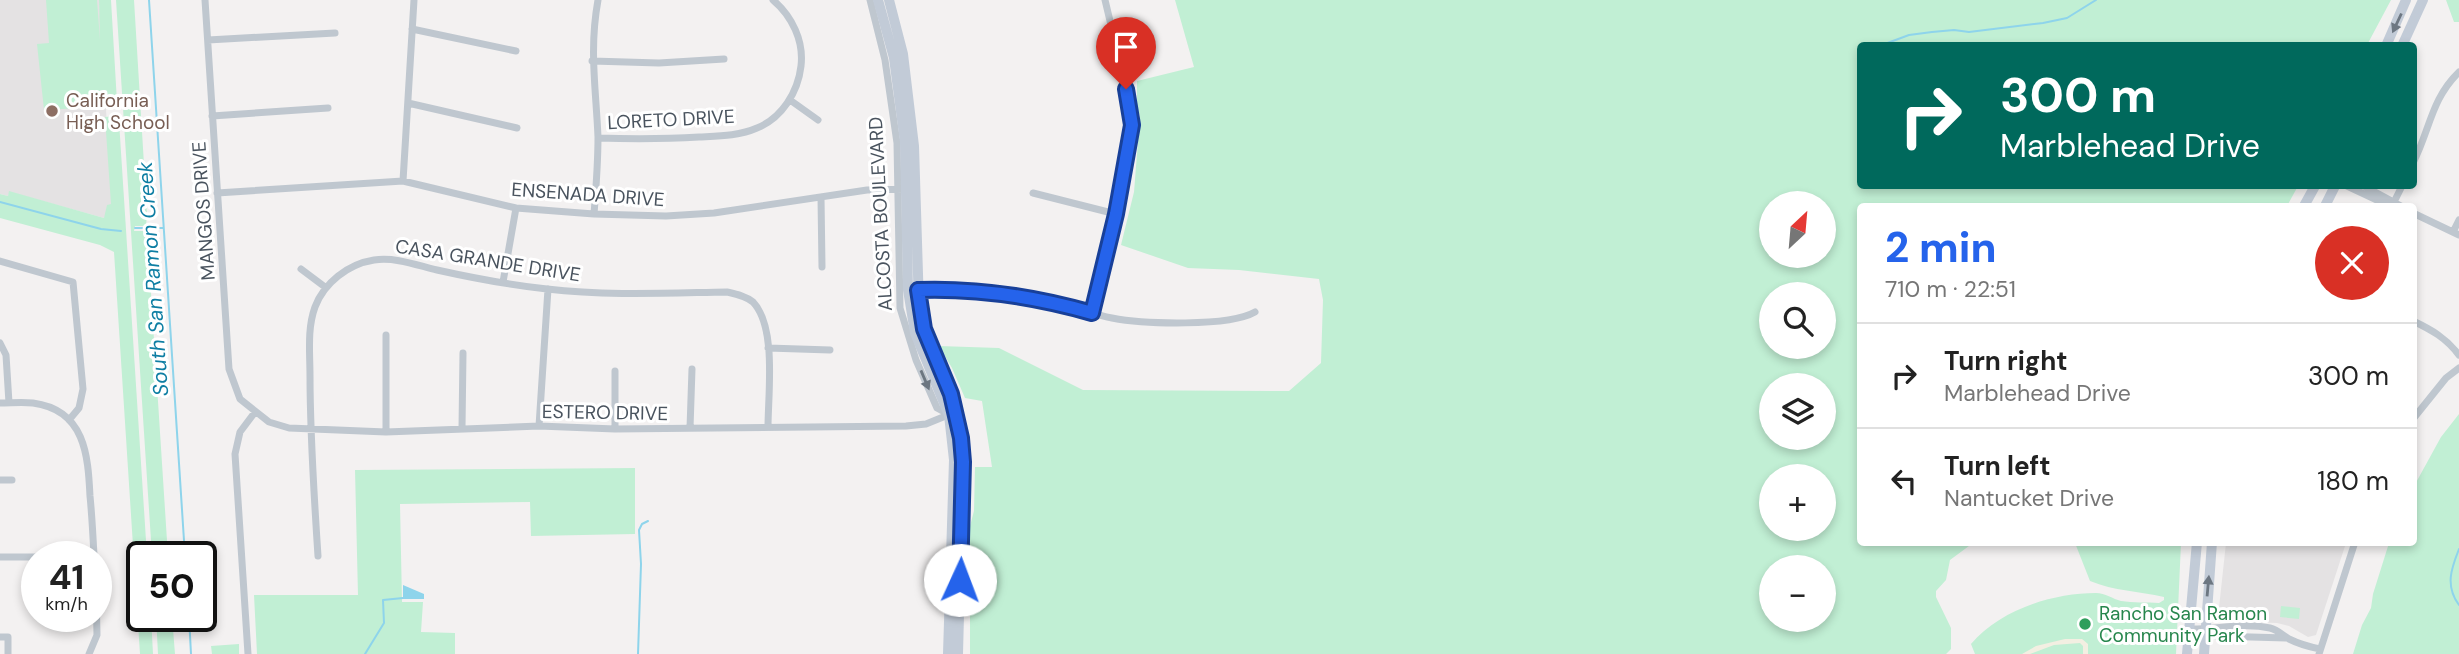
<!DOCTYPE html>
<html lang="en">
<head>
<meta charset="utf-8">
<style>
	:root { --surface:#fff; --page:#f6f6f6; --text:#222; --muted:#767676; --line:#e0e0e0; --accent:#2563eb }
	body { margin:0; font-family:"DM Sans",sans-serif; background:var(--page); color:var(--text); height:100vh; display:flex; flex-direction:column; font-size:26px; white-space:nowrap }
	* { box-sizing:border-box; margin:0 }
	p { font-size:23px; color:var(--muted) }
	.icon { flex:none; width:38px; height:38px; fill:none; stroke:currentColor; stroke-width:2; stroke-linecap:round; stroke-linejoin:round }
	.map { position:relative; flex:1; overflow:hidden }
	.panel { position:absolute; left:1857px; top:203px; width:560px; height:343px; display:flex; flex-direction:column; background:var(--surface); border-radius:7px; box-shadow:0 4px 10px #0003 }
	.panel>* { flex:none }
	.banner { position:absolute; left:1857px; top:42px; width:560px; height:147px; border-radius:7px; box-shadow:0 4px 10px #0003; background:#00695c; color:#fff; overflow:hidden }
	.needle { width:46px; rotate:26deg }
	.tools { position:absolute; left:1759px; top:191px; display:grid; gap:14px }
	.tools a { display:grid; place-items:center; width:77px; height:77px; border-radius:50%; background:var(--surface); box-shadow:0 4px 10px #0003; font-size:35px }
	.speed { position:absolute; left:21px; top:541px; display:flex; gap:14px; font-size:35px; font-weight:700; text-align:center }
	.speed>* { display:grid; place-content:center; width:91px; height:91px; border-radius:50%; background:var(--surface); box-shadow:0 4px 10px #0003; line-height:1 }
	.speed small { font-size:18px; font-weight:400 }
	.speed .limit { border:4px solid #111; border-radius:10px; background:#fff; color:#111 }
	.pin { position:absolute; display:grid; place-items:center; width:60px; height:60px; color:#fff; margin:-72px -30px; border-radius:50% 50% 50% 0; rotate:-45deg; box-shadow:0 0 7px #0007 }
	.pin .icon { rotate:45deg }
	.me { position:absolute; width:77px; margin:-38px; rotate:2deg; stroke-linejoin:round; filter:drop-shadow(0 0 5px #0008) }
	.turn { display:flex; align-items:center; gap:24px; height:147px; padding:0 28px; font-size:32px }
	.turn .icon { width:91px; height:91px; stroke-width:2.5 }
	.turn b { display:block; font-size:49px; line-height:60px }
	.round { display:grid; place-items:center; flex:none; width:74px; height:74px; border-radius:37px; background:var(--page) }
	.summary { display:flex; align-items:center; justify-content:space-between; height:119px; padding:0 28px }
	h1 { font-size:42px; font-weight:800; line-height:52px; color:var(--accent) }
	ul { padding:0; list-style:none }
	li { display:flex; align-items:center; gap:21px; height:105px; padding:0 28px; border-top:2px solid var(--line) }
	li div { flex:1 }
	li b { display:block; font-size:26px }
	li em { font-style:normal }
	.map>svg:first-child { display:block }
	.education { fill:#e4e2e3 }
	.green { fill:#c1efd4; fill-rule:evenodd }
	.sand { fill:#f3efe2 }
	.water { fill:#8ed4eb }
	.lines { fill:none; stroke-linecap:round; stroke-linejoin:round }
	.stream { stroke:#8ed4eb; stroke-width:2 }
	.minor { stroke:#bfc7cf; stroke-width:7 }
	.secondary { stroke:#c2cbd7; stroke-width:10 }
	.oneway { fill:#6d7782 }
	.oneway2 { fill:#6c7680 }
	.route-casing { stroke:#184099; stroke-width:18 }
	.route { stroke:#2563eb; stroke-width:12 }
	.education-dot { fill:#8d6e63; stroke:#fff; stroke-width:2.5 }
	.leisure-dot { fill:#2e9e5b; stroke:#fff; stroke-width:2.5 }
	.labels { text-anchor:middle; stroke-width:6; stroke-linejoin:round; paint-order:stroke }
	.education-label { font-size:19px; fill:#785e54; stroke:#fff; text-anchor:start }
	.street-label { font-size:19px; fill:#49535e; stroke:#fff }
	.leisure-label { font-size:19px; fill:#27864d; stroke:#fff; text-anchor:start }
	.water-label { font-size:21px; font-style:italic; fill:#0e7ea3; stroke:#fff }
</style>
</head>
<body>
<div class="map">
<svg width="2459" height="654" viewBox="0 0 2459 654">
	<rect width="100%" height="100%" fill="#f3f1f1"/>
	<path class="education" d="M0,0H99L112,204L104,218L10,192L8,196L0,194Z
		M2226,543H2346L2316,635L2308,637L2289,626L2277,623L2224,621L2218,617Z"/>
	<path class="green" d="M46,0H97L100,40L99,0H111L117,102L114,106L44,110L37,44L49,43Z
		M116,0H134L147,214L146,226H135L134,231H147L168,556H152Z
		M1175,0H2391L2367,45L1860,46V186H2298L2287,206H1860V542L1973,543L1950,560L1946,580L1936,591V597L1951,628V649L1946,654H970V526L974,511L975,467H992L982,401L965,398L952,368L939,346L999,348L1083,390L1289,391L1321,363L1323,300L1319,279L1239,270L1188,268L1121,245L1134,192L1140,116L1137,106V81L1194,67ZM1771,203H1824V256H1771ZM1824,294V346H1771V294ZM1771,385H1824V438H1771ZM1771,476H1824V528H1771ZM1824,567V620H1771V567Z
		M2446,0H2459V22H2454Z
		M114,116L119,121L147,556H142V616H151L153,654H140L114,252L100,245L0,218V194L8,196L9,191L104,218L107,205L111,204L105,117Z
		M2459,414V654H2353L2362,625L2371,608L2373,594L2389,543L2413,542V488L2441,437Z
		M635,468V534L531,536L530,502L400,504L402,602H423L421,632L455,633V654H257L254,595H358L355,470Z
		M2075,543H2181L2176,654H1975L1971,644C2000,610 2052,593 2096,593C2105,593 2113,599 2121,601C2133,603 2147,602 2159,603L2164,600V597C2139,591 2114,591 2090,581Z
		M2281,606L2300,608L2299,619L2280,617Z
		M156,616H172L175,654H158Z
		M239,644V654H212L211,646Z"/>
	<path class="sand" d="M2065,639H2082L2088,644V654H2083V646L2080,643L2054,645L2030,654H2022L2036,646Z"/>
	<path class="water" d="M403,585L424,594V599H403Z"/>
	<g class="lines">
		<path class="stream" d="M149,0L185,556
			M1865,44L1882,45L1909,35L1932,32L1954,30L1969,32L2043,23L2067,18L2096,0
			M0,202L101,229L121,231
			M135,228H163
			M2459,549C2451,569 2445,586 2459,605
			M189,616L191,654
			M365,654L384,623L383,600L403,598
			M638,654L641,564L639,530L642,524L648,521"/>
		<path class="minor" d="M205,0L229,369L240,399L269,422L289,428L386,432L539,426L615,429L906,426L926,424L953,413
			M870,0L885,60L897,143L900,308L916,360L937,408L948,414
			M412,29L516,51
			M208,40L335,33
			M592,61L659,63L724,59
			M790,100L818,120
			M408,103L517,128
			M212,116L328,108
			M598,138C632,139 665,139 699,137C718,136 739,136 757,128C782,118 798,92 801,66C804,41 792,16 773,0
			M2413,163C2430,130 2431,99 2459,72
			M403,181L414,0
			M2347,186L2379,201L2393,203
			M2364,186L2401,206
			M217,193L403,181L516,208L594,214L666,216L714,213L867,190L907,189
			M1033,193L1116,214
			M821,197L822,267
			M2392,206L2402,186
			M2413,213L2459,235
			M594,214C596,189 598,163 598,137C596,89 589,49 598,0
			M2453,232L2459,220
			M0,261L73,282L83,389L79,408L69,420
			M301,269L325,287
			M503,282L516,208
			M918,290C960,288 1004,293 1045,300C1068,303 1090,314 1112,318C1143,324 1229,327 1255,312
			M1092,313L1116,214L1132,125L1126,88L1105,0
			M2413,321C2432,330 2446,338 2459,355
			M0,343L6,355L9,403
			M768,348L830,350
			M0,403C11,403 22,402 33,403C85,410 88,455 90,496C92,516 93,536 94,556
			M2413,419L2446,378L2459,368
			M539,426L548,289
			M462,428L463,353
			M690,428L692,369
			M615,429V371
			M386,432V335
			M0,480H12
			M318,556C314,496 310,436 310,376C310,353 307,329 315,307C324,283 348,264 374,260C396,257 416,265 437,270C473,278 510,285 547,289C607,296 667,293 727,292C736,294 746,296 753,302C777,327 768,394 768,427
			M0,557H37
			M2188,629C2215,630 2242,622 2270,628C2278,630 2282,635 2289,639C2299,644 2310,647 2320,649
			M2205,630L2216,636L2286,638
			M0,637H8V654
			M89,654L97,635L96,589
			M248,654L235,454L240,432L255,412
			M2319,654L2355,542"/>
		<path class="secondary" d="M878,0L894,58L905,142L908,290L915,333L949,415L954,460L948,654
			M889,0L903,54L914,146L919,306L932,353L951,394L961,438L963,462L958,654
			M2386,46L2406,0
			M2402,46L2423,0
			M2304,206L2315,186
			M2325,206L2335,186
			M2187,654L2197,542
			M2204,654L2212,542"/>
	</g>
	<defs><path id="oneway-solid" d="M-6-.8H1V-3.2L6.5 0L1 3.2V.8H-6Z" transform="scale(1.75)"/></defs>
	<g class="oneway">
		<use href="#oneway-solid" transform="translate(2397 23) rotate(115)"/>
		<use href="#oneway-solid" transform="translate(2208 586) rotate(-85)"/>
	</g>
	<use class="oneway2" href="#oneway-solid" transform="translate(925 380) rotate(67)"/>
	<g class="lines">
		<defs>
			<path id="route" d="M960,580L963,462L961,438L951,394L924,329L918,290C976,288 1036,297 1092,313L1116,214L1132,125L1126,89"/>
		</defs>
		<use href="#route" class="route-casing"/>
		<use href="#route" class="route"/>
	</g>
	<circle class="education-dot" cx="52" cy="111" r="7"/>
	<circle class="leisure-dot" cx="2085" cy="624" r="7"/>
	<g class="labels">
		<g class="education-label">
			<text x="66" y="107">California<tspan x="66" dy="22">High School</tspan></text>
		</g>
		<g class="street-label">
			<text transform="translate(671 119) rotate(-3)" y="7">LORETO DRIVE</text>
			<text transform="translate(588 194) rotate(4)" y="7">ENSENADA DRIVE</text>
			<text transform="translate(203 211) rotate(-94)" y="7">MANGOS DRIVE</text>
			<text transform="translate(880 214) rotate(-93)" y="7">ALCOSTA BOULEVARD</text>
			<text transform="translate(488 260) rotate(9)" y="7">CASA GRANDE DRIVE</text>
			<text transform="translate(605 412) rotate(1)" y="7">ESTERO DRIVE</text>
		</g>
		<g class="leisure-label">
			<text x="2099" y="620">Rancho San Ramon<tspan x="2099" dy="22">Community Park</tspan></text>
		</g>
		<g class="water-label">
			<text transform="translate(153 279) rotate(-94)" y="7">South San Ramon Creek</text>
		</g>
	</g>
</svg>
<div class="tools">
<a><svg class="needle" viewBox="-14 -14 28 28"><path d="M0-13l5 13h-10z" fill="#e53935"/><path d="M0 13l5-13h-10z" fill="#767676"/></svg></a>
<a><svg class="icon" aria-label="search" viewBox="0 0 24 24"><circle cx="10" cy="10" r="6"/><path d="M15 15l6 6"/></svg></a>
<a><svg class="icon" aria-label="layers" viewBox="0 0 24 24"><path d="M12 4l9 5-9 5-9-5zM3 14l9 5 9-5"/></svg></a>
<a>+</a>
<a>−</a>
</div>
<div class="speed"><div>41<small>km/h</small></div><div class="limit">50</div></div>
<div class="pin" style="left:1126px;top:89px;background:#d93025"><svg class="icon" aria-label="arrive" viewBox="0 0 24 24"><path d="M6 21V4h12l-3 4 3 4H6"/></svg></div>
<svg class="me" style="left:960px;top:580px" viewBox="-20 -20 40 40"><circle r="19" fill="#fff"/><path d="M0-13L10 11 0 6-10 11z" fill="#2563eb"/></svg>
<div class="banner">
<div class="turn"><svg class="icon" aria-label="right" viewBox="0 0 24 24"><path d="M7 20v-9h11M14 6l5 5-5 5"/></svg><div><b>300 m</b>Marblehead Drive</div></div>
</div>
<section class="panel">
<div class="summary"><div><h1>2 min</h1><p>710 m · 22:51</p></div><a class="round" style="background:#d93025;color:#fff"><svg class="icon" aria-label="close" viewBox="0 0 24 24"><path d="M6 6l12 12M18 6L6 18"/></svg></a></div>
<ul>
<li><svg class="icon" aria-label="right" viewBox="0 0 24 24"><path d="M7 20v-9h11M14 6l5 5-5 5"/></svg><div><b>Turn right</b><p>Marblehead Drive</p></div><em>300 m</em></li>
<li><svg class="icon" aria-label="left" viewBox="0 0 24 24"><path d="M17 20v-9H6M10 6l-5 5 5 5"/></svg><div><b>Turn left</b><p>Nantucket Drive</p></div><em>180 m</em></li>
</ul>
</section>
</div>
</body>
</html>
